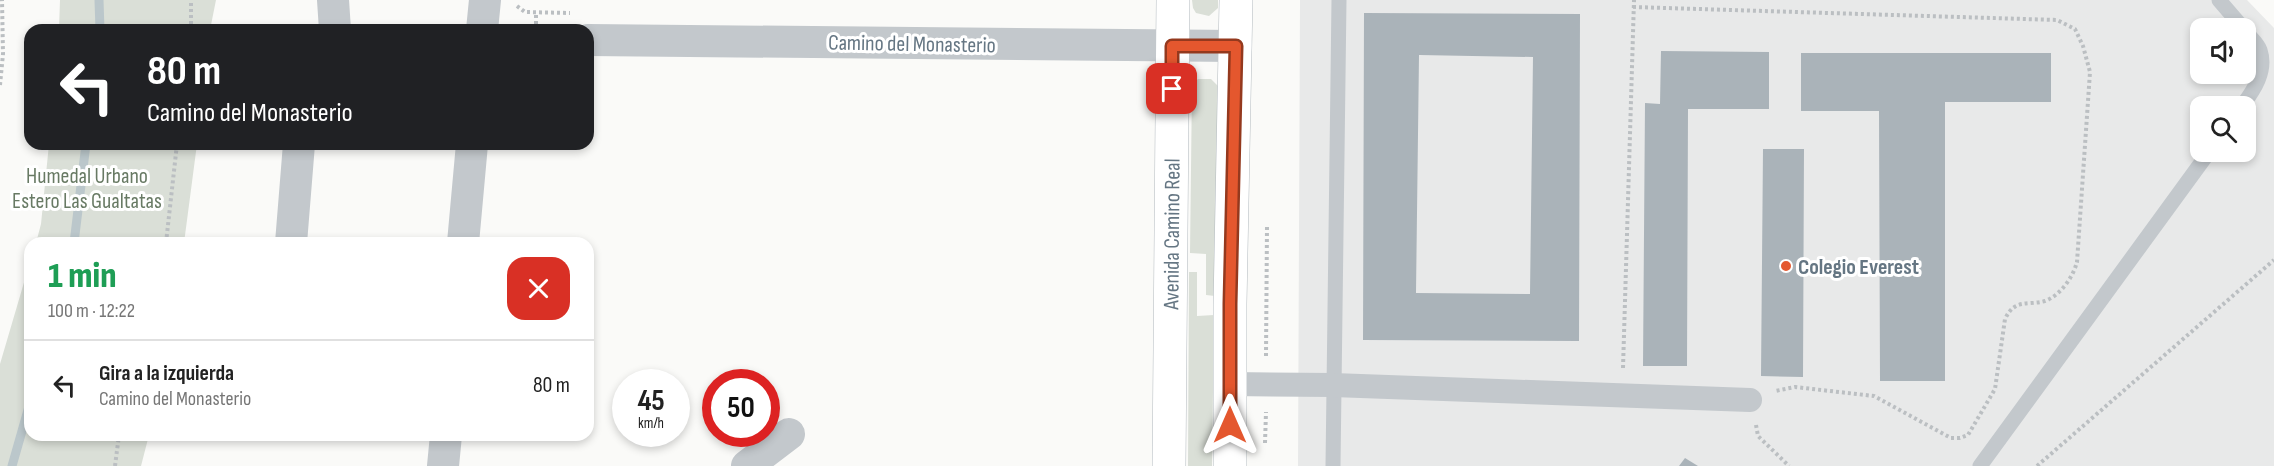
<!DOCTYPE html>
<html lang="es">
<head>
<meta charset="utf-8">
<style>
	:root { --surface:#fff; --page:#f2f2f2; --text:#222; --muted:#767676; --line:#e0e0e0 }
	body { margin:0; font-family:"Sofia Sans Condensed",sans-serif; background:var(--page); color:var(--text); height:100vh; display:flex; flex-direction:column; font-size:22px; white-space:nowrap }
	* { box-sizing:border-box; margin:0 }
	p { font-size:20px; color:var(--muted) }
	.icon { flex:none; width:33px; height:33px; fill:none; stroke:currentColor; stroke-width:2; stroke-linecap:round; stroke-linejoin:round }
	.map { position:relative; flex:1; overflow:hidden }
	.side { position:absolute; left:24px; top:237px; width:570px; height:204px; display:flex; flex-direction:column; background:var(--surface); border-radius:18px; box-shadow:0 3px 9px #0003 }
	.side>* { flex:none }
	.banner { position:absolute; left:24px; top:24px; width:570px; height:126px; border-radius:18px; box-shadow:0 3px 9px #0003; background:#202124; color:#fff; overflow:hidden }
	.buttons { position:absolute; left:2190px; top:18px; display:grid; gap:12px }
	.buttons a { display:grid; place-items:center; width:66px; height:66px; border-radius:12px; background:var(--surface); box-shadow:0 3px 9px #0003; font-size:30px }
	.speed { position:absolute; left:612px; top:369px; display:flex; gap:12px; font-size:30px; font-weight:700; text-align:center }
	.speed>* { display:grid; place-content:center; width:78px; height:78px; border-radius:50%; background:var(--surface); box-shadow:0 3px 9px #0003; line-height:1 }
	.speed small { font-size:15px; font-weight:400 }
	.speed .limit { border:9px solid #d22; background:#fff; color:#111 }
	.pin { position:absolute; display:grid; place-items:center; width:51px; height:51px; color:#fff; margin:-26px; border-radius:12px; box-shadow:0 3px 9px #0006 }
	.me { position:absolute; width:66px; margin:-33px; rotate:0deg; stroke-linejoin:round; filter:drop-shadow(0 0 4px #0008) }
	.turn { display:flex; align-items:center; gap:21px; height:126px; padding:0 24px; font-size:27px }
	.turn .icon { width:78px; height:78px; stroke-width:2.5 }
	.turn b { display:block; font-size:42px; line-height:51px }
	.round { display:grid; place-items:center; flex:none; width:63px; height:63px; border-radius:18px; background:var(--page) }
	.headline { display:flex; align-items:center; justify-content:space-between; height:102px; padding:0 24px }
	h1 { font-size:36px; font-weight:800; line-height:45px; color:#1e9e55 }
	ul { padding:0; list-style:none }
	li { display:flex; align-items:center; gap:18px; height:90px; padding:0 24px; border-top:2px solid var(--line) }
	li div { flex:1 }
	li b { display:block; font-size:22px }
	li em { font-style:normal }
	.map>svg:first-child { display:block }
	.built { fill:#e8e9e9; fill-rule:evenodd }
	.green { fill:#dadfd7 }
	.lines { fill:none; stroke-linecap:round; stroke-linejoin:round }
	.stream { stroke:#bbc7cb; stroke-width:9 }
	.building { fill:#aab3b9; fill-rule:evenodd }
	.secondary-casing { stroke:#b3babf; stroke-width:34 }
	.path { stroke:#bbbfc2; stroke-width:4; stroke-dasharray:3 3; stroke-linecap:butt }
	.service { stroke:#c3c8cc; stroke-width:15 }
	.pedestrian { stroke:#c3c8cc; stroke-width:24 }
	.minor { stroke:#c3c8cc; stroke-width:32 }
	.secondary { stroke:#fff; stroke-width:33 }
	.route-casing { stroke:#94391e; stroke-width:15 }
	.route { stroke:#e4572e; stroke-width:10 }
	.poi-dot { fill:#e4572e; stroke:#fff; stroke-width:2 }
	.labels { text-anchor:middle; stroke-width:6; stroke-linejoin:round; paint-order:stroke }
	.street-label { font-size:22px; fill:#657683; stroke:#fff }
	.park-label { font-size:22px; fill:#687a64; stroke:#fff }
	.poi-label { font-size:22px; font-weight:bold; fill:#657683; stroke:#fff; text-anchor:start }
</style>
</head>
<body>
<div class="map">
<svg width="2274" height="466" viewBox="0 0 2274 466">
	<rect width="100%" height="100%" fill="#fafaf8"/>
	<path class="built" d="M1300,0H2247L2274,28V466H1298ZM2200,28H2246V74H2200ZM2200,106H2246V152H2200Z"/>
	<path class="green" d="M60,0H216L210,30H59Z
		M1192,0H1218V8L1209,16L1196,13L1193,8Z
		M1198,79H1211L1218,86L1215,296L1206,295V254L1190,253L1192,85Z
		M49,144H197L184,243H36L41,224Z
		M30,262V435H149L141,466H0V364Z
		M1189,272H1197V316L1214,315L1212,466H1188Z"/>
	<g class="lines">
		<path class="stream" d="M99,0L100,30
			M74,243L86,144
			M12,466L30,403"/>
	</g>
	<path class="building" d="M1364,13L1580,14L1579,341L1363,340ZM1419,55L1533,57L1530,294L1416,293Z
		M1661,51L1769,52V109H1688L1687,366H1643L1645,103L1660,104Z
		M1801,53H2051V102H1945V381H1880L1879,111H1801Z
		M1763,149H1804L1803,377L1761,376Z
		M1685,458L1698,466H1679Z"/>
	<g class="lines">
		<defs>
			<g id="secondary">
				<path id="s1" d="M1169,466L1173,0"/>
				<path d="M1230,466V304L1236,0"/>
			</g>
		</defs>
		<use href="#secondary" class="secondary-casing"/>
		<path class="path" d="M517,6L525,12L570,13
			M1633,7L2057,20L2075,29L2083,46L2090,72L2077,262C2073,277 2061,295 2045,301C2027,306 2015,298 2005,319L1995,389L1968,435L1960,438H1951L1874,396L1795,387L1775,391
			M191,30V0
			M536,30V12
			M0,85L3,54L2,0
			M166,243L177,144
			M1266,356L1267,226
			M1623,368L1634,0
			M1756,425L1758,436L1789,466
			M1265,443L1266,412
			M115,466L119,435
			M2037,466L2274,260"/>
		<path class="service" d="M2219,0L2243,28
			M2242,106C2254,90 2267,71 2260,50C2258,44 2250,37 2246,32
			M1333,466L1339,0
			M1980,466L2209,152"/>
		<path class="pedestrian" d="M1230,384L1333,385L1750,400"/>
		<path class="minor" d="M333,0L335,30
			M482,30L485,0
			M588,40L1236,46
			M291,243L299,144
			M463,243L472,144
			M443,466L446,435
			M747,466L789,434"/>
		<use href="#secondary" class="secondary"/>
	</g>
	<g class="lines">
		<defs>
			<path id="route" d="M1172,89V46H1236L1230,304V425"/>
		</defs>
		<use href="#route" class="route-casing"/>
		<use href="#route" class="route"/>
	</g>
	<circle class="poi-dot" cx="1786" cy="266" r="6"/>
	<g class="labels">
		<g class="street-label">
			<text transform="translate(912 43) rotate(1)" y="8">Camino del Monasterio</text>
			<text dy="8" stroke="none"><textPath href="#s1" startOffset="232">Avenida Camino Real</textPath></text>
		</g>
		<g class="park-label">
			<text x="87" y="183">Humedal Urbano<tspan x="87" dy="25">Estero Las Gualtatas</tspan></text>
		</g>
		<g class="poi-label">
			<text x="1798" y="274">Colegio Everest</text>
		</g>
	</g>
</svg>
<div class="buttons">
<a><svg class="icon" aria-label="sound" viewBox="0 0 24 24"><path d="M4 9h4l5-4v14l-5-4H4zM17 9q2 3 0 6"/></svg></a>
<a><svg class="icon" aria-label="search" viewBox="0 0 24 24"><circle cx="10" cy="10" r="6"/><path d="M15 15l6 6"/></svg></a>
</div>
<div class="speed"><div>45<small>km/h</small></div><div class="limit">50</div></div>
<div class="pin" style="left:1172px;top:89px;background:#d93025"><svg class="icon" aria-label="arrive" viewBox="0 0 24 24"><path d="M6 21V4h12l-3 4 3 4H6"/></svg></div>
<svg class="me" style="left:1230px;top:425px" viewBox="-20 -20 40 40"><path d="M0-17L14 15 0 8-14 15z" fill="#e4572e" stroke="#fff" stroke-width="4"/></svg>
<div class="banner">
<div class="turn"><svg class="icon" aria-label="left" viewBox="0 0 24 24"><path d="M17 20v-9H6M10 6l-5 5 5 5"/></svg><div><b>80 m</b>Camino del Monasterio</div></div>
</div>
<section class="side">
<div class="headline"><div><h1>1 min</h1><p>100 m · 12:22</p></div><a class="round" style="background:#d93025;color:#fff"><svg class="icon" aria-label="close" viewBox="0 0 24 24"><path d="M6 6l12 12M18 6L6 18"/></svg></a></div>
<ul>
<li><svg class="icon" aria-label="left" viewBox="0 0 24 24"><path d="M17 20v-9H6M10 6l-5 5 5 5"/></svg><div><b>Gira a la izquierda</b><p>Camino del Monasterio</p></div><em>80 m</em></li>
</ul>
</section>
</div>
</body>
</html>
